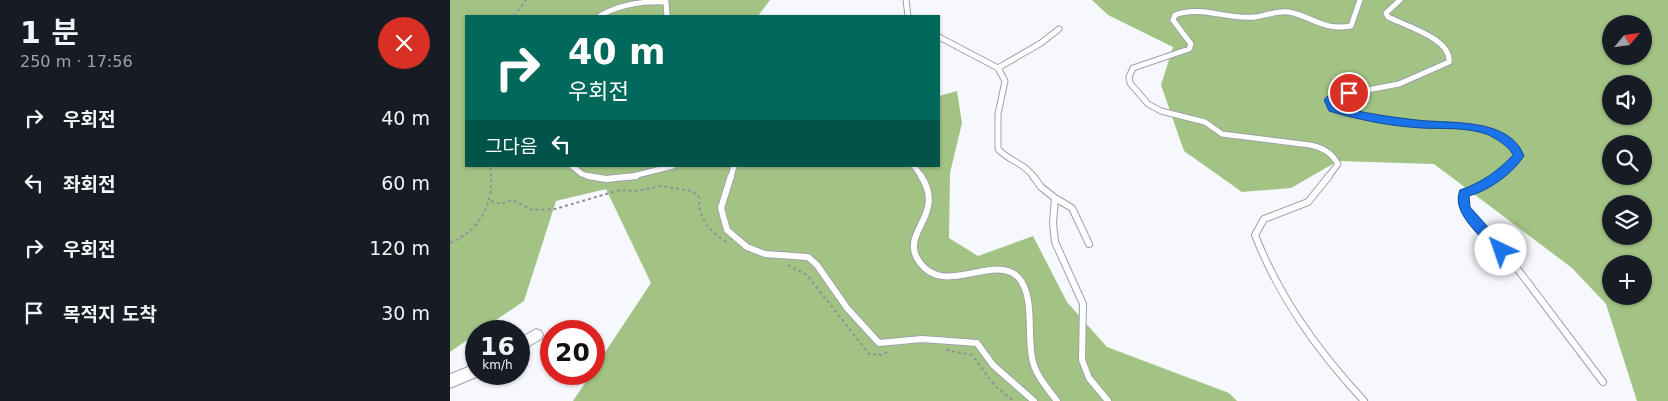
<!DOCTYPE html>
<html lang="ko">
<head>
<meta charset="utf-8">
<style>
	:root { --surface:#171b24; --page:#20242c; --text:#f1f3f6; --muted:#9ea1a6 }
	body { margin:0; font-family:"DejaVu Sans","Noto Sans KR",sans-serif; background:var(--page); color:var(--text); height:100vh; display:flex; flex-direction:column; font-size:19px; white-space:nowrap }
	* { box-sizing:border-box; margin:0 }
	p { font-size:16px; color:var(--muted) }
	.icon { flex:none; width:28px; height:28px; fill:none; stroke:currentColor; stroke-width:2; stroke-linecap:round; stroke-linejoin:round }
	.map { position:relative; flex:1; overflow:hidden }
	.panel { display:flex; flex-direction:column; background:var(--surface); width:450px }
	.panel>* { flex:none }
	.hud { position:absolute; left:15px; top:15px; width:475px; height:152px; border-radius:0px; box-shadow:0 1px 4px #0004; background:#00695c; color:#fff; overflow:hidden }
	.needle { width:32px; rotate:61deg }
	.controls { position:absolute; left:1152px; top:15px; display:grid; gap:10px }
	.controls a { display:grid; place-items:center; width:50px; height:50px; border-radius:50%; background:var(--surface); box-shadow:0 1px 4px #0004; font-size:25px }
	.speed { position:absolute; left:15px; top:320px; display:flex; gap:10px; font-size:25px; font-weight:700; text-align:center }
	.speed>* { display:grid; place-content:center; width:65px; height:65px; border-radius:50%; background:var(--surface); box-shadow:0 1px 4px #0004; line-height:1 }
	.speed small { font-size:12px; font-weight:400 }
	.speed .limit { border:8px solid #d22; background:#fff; color:#111 }
	.pin { position:absolute; display:grid; place-items:center; width:42px; height:42px; color:#fff; margin:-21px; border:2px solid #fff; border-radius:50%; box-shadow:0 1px 5px #0007 }
	.me { position:absolute; width:55px; margin:-28px; rotate:318deg; stroke-linejoin:round; filter:drop-shadow(0 0 4px #0008) }
	.turn { display:flex; align-items:center; gap:18px; height:105px; padding:0 20px; font-size:22px }
	.turn .icon { width:65px; height:65px; stroke-width:2.5 }
	.turn b { display:block; font-size:35px; line-height:42px }
	.then { display:flex; align-items:center; height:48px; padding:0 20px; background:#0003; gap:10px; font-size:19px }
	.round { display:grid; place-items:center; flex:none; width:52px; height:52px; border-radius:26px; background:var(--page) }
	.overview { display:flex; align-items:center; justify-content:space-between; height:85px; padding:0 20px }
	h1 { font-size:30px; font-weight:600; line-height:38px }
	ul { padding:0; list-style:none }
	li { display:flex; align-items:center; gap:15px; height:65px; padding:0 20px }
	li div { flex:1 }
	li b { display:block; font-size:19px }
	li em { font-style:normal }
	main { display:flex; flex:1; min-height:0 }
	.map>svg:first-child { display:block }
	.forest { fill:#a3c385; fill-rule:evenodd }
	.lines { fill:none; stroke-linecap:round; stroke-linejoin:round }
	.service-far1-casing { stroke:#9ca1ab; stroke-width:7 }
	.service-casing { stroke:#9ca1ab; stroke-width:8 }
	.minor-casing { stroke:#9ca1ab; stroke-width:2 }
	.path { stroke:#909297; stroke-width:2; stroke-dasharray:3 3; stroke-linecap:butt }
	.service-far1 { stroke:#fff; stroke-width:5 }
	.service { stroke:#fff; stroke-width:6 }
	.minor { fill:#fff; fill-rule:evenodd }
	.route { fill:#1a73e8; stroke:#114b97 }
</style>
</head>
<body>
<main>
<section class="panel">
<div class="overview"><div><h1>1 분</h1><p>250 m · 17:56</p></div><a class="round" style="background:#d93025;color:#fff"><svg class="icon" aria-label="close" viewBox="0 0 24 24"><path d="M6 6l12 12M18 6L6 18"/></svg></a></div>
<ul>
<li><svg class="icon" aria-label="right" viewBox="0 0 24 24"><path d="M7 20v-9h11M14 6l5 5-5 5"/></svg><div><b>우회전</b></div><em>40 m</em></li>
<li><svg class="icon" aria-label="left" viewBox="0 0 24 24"><path d="M17 20v-9H6M10 6l-5 5 5 5"/></svg><div><b>좌회전</b></div><em>60 m</em></li>
<li><svg class="icon" aria-label="right" viewBox="0 0 24 24"><path d="M7 20v-9h11M14 6l5 5-5 5"/></svg><div><b>우회전</b></div><em>120 m</em></li>
<li><svg class="icon" aria-label="arrive" viewBox="0 0 24 24"><path d="M6 21V4h12l-3 4 3 4H6"/></svg><div><b>목적지 도착</b></div><em>30 m</em></li>
</ul>
</section>
<div class="map">
<svg width="1218" height="401" viewBox="0 0 1218 401">
	<rect width="100%" height="100%" fill="#f6f8fd"/>
	<path class="forest" d="M0,0H320L308,16H16V166H489V96L507,91L512,123L500,173L499,238L528,256L583,236L617,302L657,347L779,393L787,401H123L141,374H144V369L201,283L156,189L106,201L74,301L30,331H26V334L0,352Z
		M642,0H1218V401H1187L1156,304L1122,268L984,164L888,161L841,188L792,192L734,151L711,85L723,47L658,15ZM1161,24H1194V56H1161ZM1161,84H1194V116H1161ZM1161,144H1194V176H1161ZM1161,204H1194V236H1161ZM1161,264H1194V296H1161Z"/>
	<g class="lines">
		<defs>
			<path id="service-far1" d="M456,0L458,16
				M950,0L936,13L938,17C956,26 1002,39 999,62L949,84L885,96L879,100L883,109C910,116 939,121 967,124C994,126 1026,122 1051,136C1059,141 1063,148 1068,156L1046,177
				M150,16C170,4 193,1 216,2L217,16
				M489,37L548,68L555,81L548,114V149C561,163 572,161 584,177
				M548,68L591,43L609,29
				M122,166L132,174L141,177
				M464,166L472,177
				M179,177L223,166
				M281,177L284,166
				M878,177L888,164C881,152 873,148 860,145L772,134L755,122L711,111L698,104L680,83L679,77L683,68L739,49L741,44L723,20L725,15C752,5 777,20 805,17C816,16 827,10 839,12C863,17 874,31 901,26L910,0"/>
			<path id="service" d="M138,176L156,179L186,176
				M281,176L271,208L277,230L297,247L315,254L358,257L367,265L397,308L429,343L472,339L527,343L543,365L584,401
				M471,176C496,214 452,231 467,258C491,301 543,252 568,277C586,296 576,338 583,362C587,377 598,389 607,401
				M583,176L591,187L605,198L603,223L605,242L633,304L632,360L639,378L658,401
				M879,176L858,202L814,219L805,235C830,299 868,351 914,401
				M1047,176L1030,187L1014,193V208L1063,263L1153,382
				M605,198L622,208L639,244"/>
			<path id="minor" d="M86,329L91,331L93,335L91,339L69,352V339Z
				M26,364V374L31,375L0,388V374Z"/>
		</defs>
		<use href="#service-far1" class="service-far1-casing"/>
		<use href="#service" class="service-casing"/>
		<use href="#minor" class="minor-casing"/>
		<path class="path" d="M64,16L76,0
			M41,201L50,204L63,200L82,210L105,209L170,190L187,191L211,186L242,191L249,197C248,219 260,232 278,243
			M0,243C33,229 45,201 40,166
			M338,265L357,275L419,354L433,355L438,351
			M496,350L522,355L545,386L564,401"/>
		<use href="#service-far1" class="service-far1"/>
		<use href="#service" class="service"/>
		<use href="#minor" class="minor"/>
	</g>
	<path class="route" d="M899,89L903,90V95L884,101L887,106C913,113 940,117 967,120C999,124 1060,117 1074,156C1062,174 1040,190 1019,196L1020,207L1055,246L1057,250L1055,253H1046C1033,238 1000,213 1010,190C1031,183 1048,171 1063,155C1060,147 1044,137 1036,134C1015,127 992,129 971,128C940,126 909,120 879,111L874,100C880,92 890,91 899,89Z"/>
</svg>
<div class="controls">
<a><svg class="needle" viewBox="-14 -14 28 28"><path d="M0-13l5 13h-10z" fill="#e53935"/><path d="M0 13l5-13h-10z" fill="#9ea1a6"/></svg></a>
<a><svg class="icon" aria-label="sound" viewBox="0 0 24 24"><path d="M4 9h4l5-4v14l-5-4H4zM17 9q2 3 0 6"/></svg></a>
<a><svg class="icon" aria-label="search" viewBox="0 0 24 24"><circle cx="10" cy="10" r="6"/><path d="M15 15l6 6"/></svg></a>
<a><svg class="icon" aria-label="layers" viewBox="0 0 24 24"><path d="M12 4l9 5-9 5-9-5zM3 14l9 5 9-5"/></svg></a>
<a>+</a>
</div>
<div class="speed"><div>16<small>km/h</small></div><div class="limit">20</div></div>
<div class="pin" style="left:899px;top:93px;background:#d93025"><svg class="icon" aria-label="arrive" viewBox="0 0 24 24"><path d="M6 21V4h12l-3 4 3 4H6"/></svg></div>
<svg class="me" style="left:1051px;top:250px" viewBox="-20 -20 40 40"><circle r="19" fill="#fff"/><path d="M0-13L10 11 0 6-10 11z" fill="#1a73e8"/></svg>
<div class="hud">
<div class="turn"><svg class="icon" aria-label="right" viewBox="0 0 24 24"><path d="M7 20v-9h11M14 6l5 5-5 5"/></svg><div><b>40 m</b>우회전</div></div>
<div class="then">그다음<svg class="icon" aria-label="left" viewBox="0 0 24 24"><path d="M17 20v-9H6M10 6l-5 5 5 5"/></svg></div>
</div>
</div>
</main>
</body>
</html>
